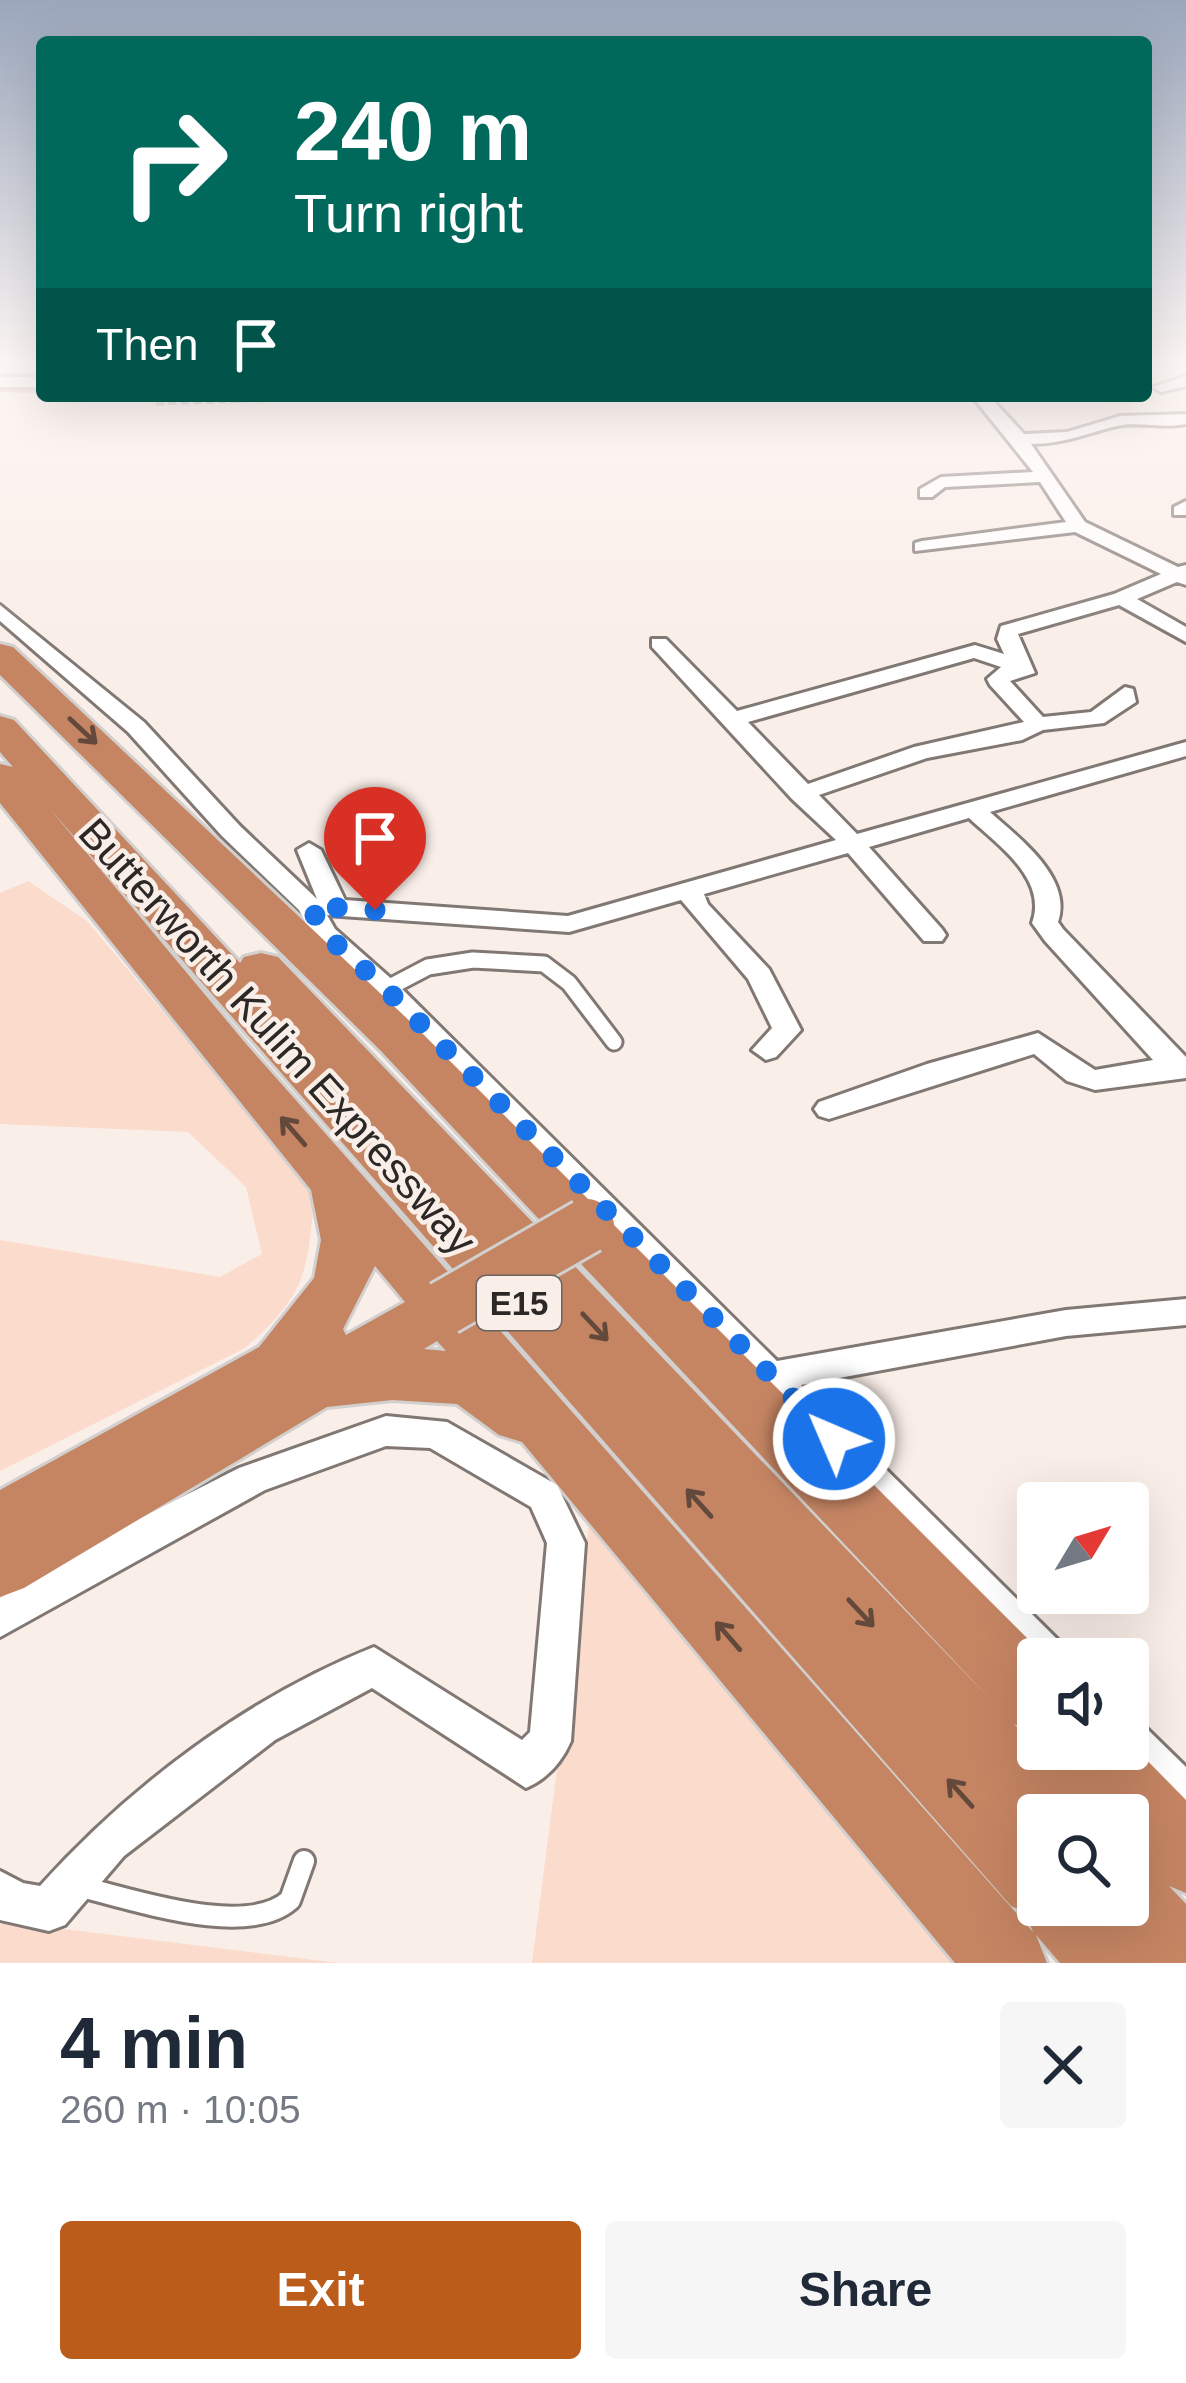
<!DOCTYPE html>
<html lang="en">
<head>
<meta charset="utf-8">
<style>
	:root { --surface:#fff; --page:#f6f6f7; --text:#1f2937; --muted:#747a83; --accent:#bc5c1b }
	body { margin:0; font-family:Helvetica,sans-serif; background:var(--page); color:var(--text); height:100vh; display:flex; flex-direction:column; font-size:45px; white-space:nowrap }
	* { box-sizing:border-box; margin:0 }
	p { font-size:39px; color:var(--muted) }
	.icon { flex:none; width:66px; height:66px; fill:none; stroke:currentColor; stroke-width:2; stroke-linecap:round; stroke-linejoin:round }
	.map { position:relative; height:1963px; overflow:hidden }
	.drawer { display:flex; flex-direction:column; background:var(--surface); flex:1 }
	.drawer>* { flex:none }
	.guide { position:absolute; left:36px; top:36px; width:1116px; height:366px; border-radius:12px; box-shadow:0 12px 48px #0002; background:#00695c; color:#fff; overflow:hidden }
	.needle { width:78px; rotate:52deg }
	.tools { position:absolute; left:1017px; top:1482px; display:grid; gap:24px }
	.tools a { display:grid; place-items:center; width:132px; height:132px; border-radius:12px; background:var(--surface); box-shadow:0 12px 48px #0002; font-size:60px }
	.pin { position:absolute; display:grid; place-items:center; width:102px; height:102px; color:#fff; margin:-123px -51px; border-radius:50% 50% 50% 0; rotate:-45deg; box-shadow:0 0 12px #0007 }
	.pin .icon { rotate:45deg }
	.me { position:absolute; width:132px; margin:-66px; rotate:315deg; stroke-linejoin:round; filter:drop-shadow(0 0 9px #0008) }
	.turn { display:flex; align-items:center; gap:42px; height:252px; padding:0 60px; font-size:54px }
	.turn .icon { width:156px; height:156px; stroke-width:2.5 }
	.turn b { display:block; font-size:84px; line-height:102px }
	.then { display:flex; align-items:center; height:114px; padding:0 60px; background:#0003; gap:24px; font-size:45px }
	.round { display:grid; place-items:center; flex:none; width:126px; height:126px; border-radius:12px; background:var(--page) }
	.headline { display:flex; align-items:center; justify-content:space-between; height:204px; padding:0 60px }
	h1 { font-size:72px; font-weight:600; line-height:90px }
	.cta { display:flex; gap:24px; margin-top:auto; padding:24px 60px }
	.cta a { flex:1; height:138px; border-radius:12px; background:var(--accent); color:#fff; font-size:48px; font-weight:600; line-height:138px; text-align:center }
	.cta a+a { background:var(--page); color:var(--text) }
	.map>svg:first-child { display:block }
	.green { fill:#fbdccc }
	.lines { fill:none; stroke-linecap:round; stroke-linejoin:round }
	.canal { fill:#c69277; fill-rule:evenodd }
	.service-far1-casing { stroke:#827873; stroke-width:21 }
	.service-casing { stroke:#827873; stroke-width:26 }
	.minor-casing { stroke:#827873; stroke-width:6 }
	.motorway-casing { stroke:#d1d0cf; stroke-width:6 }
	.path { stroke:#8c8480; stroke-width:3; stroke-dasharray:8 4.5; stroke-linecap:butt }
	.service-far1 { stroke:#fff; stroke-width:15 }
	.service { stroke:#fff; stroke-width:20 }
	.minor { fill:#fff; fill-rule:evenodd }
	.motorway { fill:#c58563; fill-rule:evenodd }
	.motorway-bridge-casing { stroke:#d1d0cf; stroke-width:60; stroke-linecap:butt }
	.motorway-bridge { stroke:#c58563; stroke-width:54 }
	.oneway { stroke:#62493b }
	.route { stroke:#1a73e8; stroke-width:21; stroke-dasharray:0 37.8 }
	.labels { text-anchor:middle; stroke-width:9; stroke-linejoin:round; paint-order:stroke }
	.shield { fill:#faeee8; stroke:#6a6360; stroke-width:3 }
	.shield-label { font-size:33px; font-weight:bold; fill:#2c2826 }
	.near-street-label { font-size:42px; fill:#2c2826; stroke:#faeee8 }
</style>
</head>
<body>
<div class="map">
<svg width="1186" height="1963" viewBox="0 0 1186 1963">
	<rect width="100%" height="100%" fill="#faeee8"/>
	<path class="green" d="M28,881L87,921L315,1192C307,1272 308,1293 245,1348L0,1471V1240L220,1277L262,1254L246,1187L188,1132L0,1124V893Z
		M589,1521L977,1963H532Z
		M7,1922L339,1963H0V1925Z"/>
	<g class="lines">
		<path class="canal" d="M0,384L42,385V393L0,392Z"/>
		<defs>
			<path id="service-far1" d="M386,989L428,967L473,960L544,964L569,983L614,1042"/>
			<path id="service" d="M81,1887C133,1899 246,1939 290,1900L304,1861"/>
			<path id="minor" d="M1186,376V386L1161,392L1153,387Z
				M0,377H42V387H0Z
				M972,396H989L1024,434L1067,432L1120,416L1186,414V424C1163,429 1140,421 1117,426C1087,433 1063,444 1031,444L1085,522L1178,567L1186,565V585L1177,582L1137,599L1186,627V642L1119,605L1018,634L1035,673L1010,681L1043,717L1091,712L1125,687L1133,689L1136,702L1104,723L1043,730L1022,740L927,758L819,795L857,834L1186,742V756L990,812C1020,839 1073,878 1058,922L1063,929L1186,1057V1078L1095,1090L1067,1081L1034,1054L829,1119L819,1116L814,1109L819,1102L927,1064L1038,1033L1095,1070L1153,1060L1045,941L1032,923C1048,879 998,845 969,818L869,847L942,929L946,935L942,941H924L848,853L704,894L708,904L769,969L801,1030L776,1057L766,1060L752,1050L772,1028L748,979L681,900L569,932L327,915L335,929L396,983L777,1361L1066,1310L1186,1299V1325L1066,1336L801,1385L1064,1646L1070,1659H1038V1673L376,995L315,940L299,910L222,836L128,732L0,621V605L144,722L240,826L317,899L297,850L309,843L321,850L345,900L568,916L836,840L792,799L652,647V639H666L737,711L975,645L1004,654L997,639L1001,626L1114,594L1161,574L1075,532L915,551V543L922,541L1066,522L1040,482L945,487L932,497H920V489L941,477L1033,472ZM974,658L1001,667L987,679L990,685L1024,722L914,747L808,784L748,722Z
				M1186,501V515H1174V507Z
				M386,1416L447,1422L557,1485L585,1543L571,1741C562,1762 547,1779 526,1788L372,1688L275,1740L124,1856L65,1925L49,1931L0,1920V1871L23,1883L40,1886C130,1786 248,1697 374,1647L522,1740L530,1732L547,1543L531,1507L430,1448L386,1446L265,1490L0,1637V1598L129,1524L239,1468Z
				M1128,1718L1142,1724L1186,1767V1818L1171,1812L1114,1752L1112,1749H1128Z"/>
			<path id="motorway" d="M0,644L13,647L415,1026L1048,1659H1038V1734L1014,1724L1056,1768L1048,1749H1128V1741L1186,1800V1893L1169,1886L1186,1904V1963H1060L1036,1935L1047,1963H955L522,1442L499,1435L457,1404L392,1400L327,1407L24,1588L0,1597V1490L259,1347L314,1278L321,1240L311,1190L0,803V764L13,767L0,752V716L14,720L240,963L244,957L261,953L278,957L991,1700L380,1050L0,675ZM50,809L1011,1906L1025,1912L1033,1932L247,1045ZM375,1266L405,1302L346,1335L343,1329ZM437,1341L446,1351L424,1349ZM1079,1796L1096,1815H1128V1849L1146,1869L1128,1861V1905H1038V1815H1087Z"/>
		</defs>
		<use href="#service-far1" class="service-far1-casing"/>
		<use href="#service" class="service-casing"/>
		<use href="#minor" class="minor-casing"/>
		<use href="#motorway" class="motorway-casing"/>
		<path class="path" d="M156,404L416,396"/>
		<use href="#service-far1" class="service-far1"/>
		<use href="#service" class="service"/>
		<use href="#minor" class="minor"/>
		<use href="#motorway" class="motorway"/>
		<defs>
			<path id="motorway-bridge" d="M444,1308L587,1226"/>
		</defs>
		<use href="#motorway-bridge" class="motorway-bridge-casing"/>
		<use href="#motorway-bridge" class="motorway-bridge"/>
	</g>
	<defs><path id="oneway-shaft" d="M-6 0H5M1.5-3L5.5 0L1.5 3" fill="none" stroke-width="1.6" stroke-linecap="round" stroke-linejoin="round" transform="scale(3)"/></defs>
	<g class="oneway">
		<use href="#oneway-shaft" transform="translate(83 731) rotate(43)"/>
		<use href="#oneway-shaft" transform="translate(293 1131) rotate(-131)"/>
		<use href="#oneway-shaft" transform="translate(595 1327) rotate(47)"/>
		<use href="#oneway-shaft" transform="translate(699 1503) rotate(-132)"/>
		<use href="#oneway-shaft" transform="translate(861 1613) rotate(47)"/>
		<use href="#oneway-shaft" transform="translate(728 1636) rotate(-131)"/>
		<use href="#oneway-shaft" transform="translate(960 1793) rotate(-132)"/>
	</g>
	<linearGradient id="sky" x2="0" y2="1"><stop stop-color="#9aa6bb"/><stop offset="0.57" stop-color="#fdf7f5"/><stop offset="1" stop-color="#fdf7f5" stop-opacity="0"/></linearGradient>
	<rect width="1186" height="638" fill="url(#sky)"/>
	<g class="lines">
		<path class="route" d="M375,910L310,906L325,934L386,989L834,1439"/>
	</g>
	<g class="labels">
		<rect class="shield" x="477" y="1276" width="84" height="54" rx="9"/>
		<g class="shield-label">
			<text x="519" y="1315">E15</text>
		</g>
		<g class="near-street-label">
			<text transform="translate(278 1036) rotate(48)" y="15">Butterworth Kulim Expressway</text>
		</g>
	</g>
</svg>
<div class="tools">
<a><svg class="needle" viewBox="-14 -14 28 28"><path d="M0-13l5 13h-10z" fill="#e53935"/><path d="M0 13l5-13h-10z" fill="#747a83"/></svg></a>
<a><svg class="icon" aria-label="sound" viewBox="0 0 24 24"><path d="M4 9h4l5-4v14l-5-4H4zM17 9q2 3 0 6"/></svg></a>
<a><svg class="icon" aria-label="search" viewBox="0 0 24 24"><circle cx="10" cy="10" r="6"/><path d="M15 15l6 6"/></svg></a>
</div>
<div class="pin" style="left:375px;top:910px;background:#d93025"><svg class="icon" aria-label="arrive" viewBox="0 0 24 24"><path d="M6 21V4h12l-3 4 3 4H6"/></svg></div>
<svg class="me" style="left:834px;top:1439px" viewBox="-20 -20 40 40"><circle r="17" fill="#1a73e8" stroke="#fff" stroke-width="3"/><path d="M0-11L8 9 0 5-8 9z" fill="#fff"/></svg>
<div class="guide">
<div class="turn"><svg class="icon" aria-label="right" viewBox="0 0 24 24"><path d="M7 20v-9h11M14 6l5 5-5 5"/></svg><div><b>240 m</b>Turn right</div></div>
<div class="then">Then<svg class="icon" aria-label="arrive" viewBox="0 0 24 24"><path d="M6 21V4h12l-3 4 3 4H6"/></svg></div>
</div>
</div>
<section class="drawer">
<div class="headline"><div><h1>4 min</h1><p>260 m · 10:05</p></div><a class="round"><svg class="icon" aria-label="close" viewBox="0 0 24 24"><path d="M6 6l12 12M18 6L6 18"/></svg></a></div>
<div class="cta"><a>Exit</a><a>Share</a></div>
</section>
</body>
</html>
